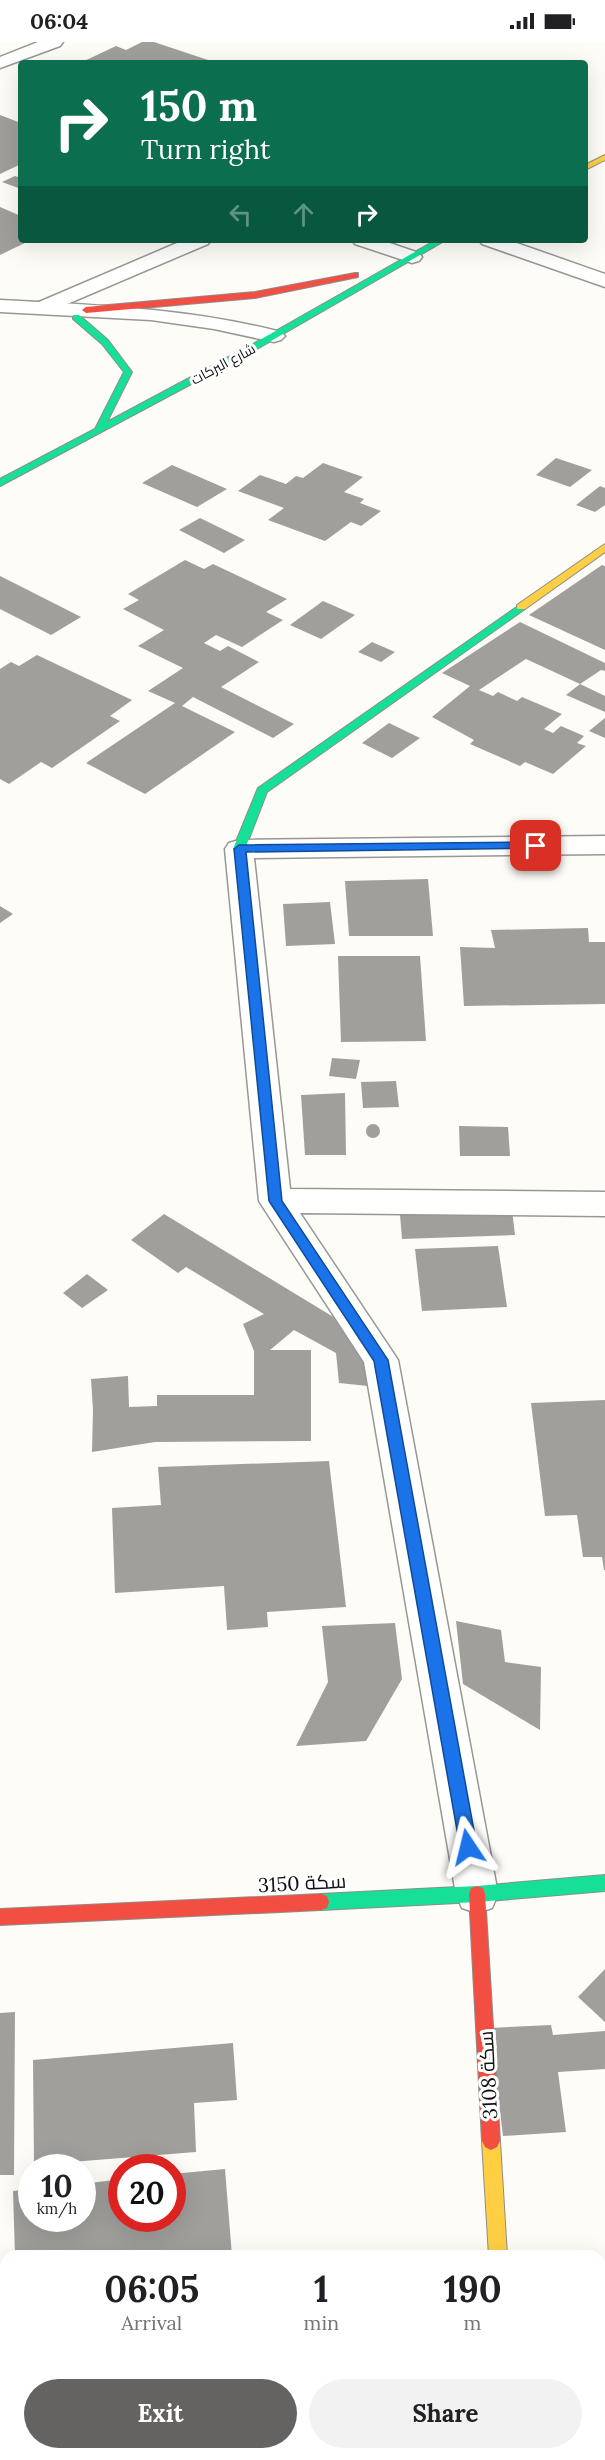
<!DOCTYPE html>
<html lang="en">
<head>
<meta charset="utf-8">
<style>
	:root { --surface:#fff; --page:#f2f2f2; --text:#202124; --muted:#757577; --accent:#646362 }
	body { margin:0; font-family:Lora,Cairo,serif; background:var(--page); color:var(--text); height:100vh; display:flex; flex-direction:column; font-size:22px; white-space:nowrap }
	* { box-sizing:border-box; margin:0 }
	p { font-size:20px; color:var(--muted) }
	.icon { flex:none; width:33px; height:33px; fill:none; stroke:currentColor; stroke-width:2; stroke-linecap:round; stroke-linejoin:round }
	.map { position:relative; flex:1; overflow:hidden }
	.details { position:absolute; left:0px; top:2208px; width:606px; height:210px; display:flex; flex-direction:column; background:var(--surface); border-radius:18px 18px 0 0; box-shadow:0 6px 24px #0002 }
	.details>* { flex:none }
	.banner { position:absolute; left:18px; top:18px; width:570px; height:183px; border-radius:6px; box-shadow:0 6px 24px #0002; background:#0b6e4f; color:#fff; overflow:hidden }
	.speed { position:absolute; left:18px; top:2112px; display:flex; gap:12px; font-size:30px; font-weight:700; text-align:center }
	.speed>* { display:grid; place-content:center; width:78px; height:78px; border-radius:50%; background:var(--surface); box-shadow:0 6px 24px #0002; line-height:1 }
	.speed small { font-size:15px; font-weight:400 }
	.speed .limit { border:9px solid #d22; background:#fff; color:#111 }
	.pin { position:absolute; display:grid; place-items:center; width:51px; height:51px; color:#fff; margin:-26px; border-radius:12px; box-shadow:0 3px 9px #0006 }
	.me { position:absolute; width:66px; margin:-33px; rotate:350deg; stroke-linejoin:round; filter:drop-shadow(0 0 4px #0008) }
	.turn { display:flex; align-items:center; gap:21px; height:126px; padding:0 24px; font-size:27px }
	.turn .icon { width:78px; height:78px; stroke-width:2.5 }
	.turn b { display:block; font-size:42px; line-height:51px }
	.lanes { display:flex; align-items:center; height:57px; padding:0 24px; background:#0003; justify-content:center; gap:30px; direction:ltr }
	.lanes .off { opacity:.35 }
	.eta { display:flex; justify-content:space-evenly; align-items:center; height:102px; text-align:center }
	.eta b { font-size:36px; font-weight:700; line-height:42px }
	.primary-button { display:flex; gap:12px; margin-top:auto; padding:12px 24px }
	.primary-button a { flex:1; height:69px; border-radius:36px; background:var(--accent); color:#fff; font-size:24px; font-weight:700; line-height:69px; text-align:center }
	.primary-button a+a { background:var(--page); color:var(--text) }
	.status { display:flex; justify-content:space-between; align-items:center; height:42px; padding:0 30px; background:var(--surface); direction:ltr }
	.status svg { height:16px; fill:currentColor }
	.map>svg:first-child { display:block }
	.building { fill:#a19f9c }
	.lines { fill:none; stroke-linecap:round; stroke-linejoin:round }
	.lane-casing { stroke:#979795; stroke-width:3 }
	.street-casing { stroke:#979795; stroke-width:3 }
	.fast-casing { stroke:#8e8d8b; stroke-width:2 }
	.slow-casing { stroke:#8e8d8b; stroke-width:2 }
	.jam-casing { stroke:#8e8d8b; stroke-width:2 }
	.lane { fill:#fffffe; fill-rule:evenodd }
	.street { fill:#fffffe; fill-rule:evenodd }
	.fast { fill:#16e098; fill-rule:evenodd }
	.slow { fill:#ffcf43; fill-rule:evenodd }
	.jam { fill:#f24e42; fill-rule:evenodd }
	.route { fill:#1a73e8; stroke:#114b97; stroke-width:1.5 }
	.labels { text-anchor:middle; stroke-width:6; stroke-linejoin:round; paint-order:stroke }
	.far-street-label { font-size:14px; fill:#111; stroke:#fff }
	.near-street-label { font-size:20px; fill:#111; stroke:#fff }
</style>
</head>
<body>
<div class="status"><b>06:04</b><svg viewBox="0 0 49 12"><path d="M0 12V9h3v3zM5 12V6h3v6zM10 12V3h3v9zM15 12V0h3v12zM26 1h20v11H26zM47 4h2v5h-2z"/></svg></div>
<div class="map">
<svg width="605" height="2418" viewBox="0 0 605 2418">
	<rect width="100%" height="100%" fill="#fdfcf7"/>
	<path class="building" d="M142,0H154L217,21H80L116,4L126,8Z
		M0,73L21,81V122L0,132Z
		M15,134L21,136V147L2,140Z
		M0,165L21,174V198H31L0,213Z
		M556,416L592,428L570,445L536,433Z
		M323,421L363,435L344,450L364,457L360,461L381,469L361,484L351,480L325,499L268,478L284,466L238,449L260,433L286,442L296,434L303,436Z
		M172,423L227,447L197,465L142,441Z
		M600,444L605,446V463L595,470L576,463Z
		M200,476L245,498L224,511L179,488Z
		M185,518L204,527L213,522L287,557L266,570L283,578L242,605L216,593L204,601L220,609L228,604L259,620L221,645L294,682L273,696L193,655L182,664L235,690L145,752L86,721L175,661L148,649L183,626L138,604L164,588L123,567L139,558L128,552Z
		M602,523L605,524V608L529,573Z
		M0,534L16,542L81,575L51,593L0,567Z
		M323,559L355,573L321,597L290,583Z
		M520,580L605,621V629L601,628L580,642L526,617L479,648L493,654L498,650L517,659L522,655L562,672L544,687L553,691L561,684L584,694L577,701L586,704L553,732L525,720L520,724L470,702L474,698L432,675L470,644L442,631Z
		M372,600L395,610L381,620L358,610Z
		M37,613L132,658L110,674L120,679L52,726L41,720L9,742L0,737V627L11,620L19,624Z
		M580,642L605,654V670L566,653Z
		M605,676V696L589,689Z
		M389,681L420,696L392,716L362,701Z
		M428,837L433,894H349L345,839Z
		M330,860L335,902L286,904L283,862Z
		M0,864L13,872L0,881Z
		M588,886L589,900H605V962L464,964L460,905L495,906L491,888Z
		M338,914H420L426,999L341,1000Z
		M332,1016L360,1018L356,1037L329,1034Z
		M396,1039L399,1065L363,1066L361,1040Z
		M345,1051L346,1113H305L301,1053Z
		M366 1089a7 7 0 1 1 14 0a7 7 0 1 1-14 0Z
		M459,1084L508,1085L510,1114H460Z
		M512,1168L515,1193L402,1197L400,1173Z
		M164,1172L363,1293L368,1344L339,1341L336,1311L294,1288L270,1308H311V1399L155,1400L92,1410L93,1368L91,1337L128,1334L129,1365L157,1364V1353H254V1309L243,1282L264,1272L186,1225L178,1231L131,1198Z
		M498,1204L507,1265L422,1269L415,1207Z
		M87,1232L108,1248L82,1266L63,1251Z
		M605,1358V1528H604L602,1515H583L577,1473L545,1474L531,1361Z
		M329,1419L346,1565L267,1570L268,1585L227,1588L224,1544L115,1551L112,1466L161,1463L158,1425Z
		M456,1579L501,1588L505,1620L541,1625L540,1688L463,1642Z
		M395,1581L402,1637L366,1699L296,1704L328,1640L322,1584Z
		M605,1927V1980L578,1955Z
		M15,1970L14,2133H0V1971Z
		M551,1983L553,1993L605,1989V2027L558,2030L566,2090L503,2094L490,1986Z
		M233,2001L237,2058L194,2061L196,2110L34,2123L33,2018Z
		M225,2127L232,2214H15L13,2149L32,2147V2176H82V2142L122,2137V2176H172V2132Z
		M605,2310V2349H604L600,2311Z
		M6,2314V2349H4L1,2315Z"/>
	<g class="lines">
		<defs>
			<path id="lane" d="M184,198H211L208,202L46,271H32L29,267L32,263Z
				M352,198H381L419,211L422,215L419,219L412,221L355,202Z
				M605,794V812L254,816L290,1147L605,1150V1174L300,1171L398,1318L498,1852L492,1866L477,1871L462,1866L456,1852L364,1320L259,1159L225,807L229,801L239,798Z"/>
			<path id="street" d="M38,0H63L60,4L0,26V15Z
				M479,198H508L605,232V245L482,202Z
				M0,258C95,263 188,266 281,290L285,294L281,298L274,300L214,287L151,278L0,270Z
				M486,2412H534L535,2418H487Z"/>
			<path id="fast" d="M436,198H446L257,307L0,444V437L95,387L124,330L102,302L73,277V273H79L108,298L132,330L107,380L251,303Z
				M521,562L525,563V567L267,750L245,807L243,810H235L233,807L258,746Z
				M605,1833V1849L477,1860L321,1868L315,1866L313,1860L315,1854L321,1852L477,1844Z"/>
			<path id="slow" d="M605,113V118L585,128V123Z
				M605,502V510L525,567H517V563Z
				M491,2090L497,2093L500,2099L507,2214H489L482,2099L485,2093Z"/>
			<path id="jam" d="M355,231H358V235L255,256L86,271L82,268L86,265L255,250Z
				M477,1844L483,1846L485,1852L500,2099L497,2105L491,2108L485,2105L482,2099L469,1852L471,1846Z
				M321,1852L327,1854L329,1860L327,1866L321,1868L0,1883V1867Z"/>
		</defs>
		<use href="#lane" class="lane-casing"/>
		<use href="#street" class="street-casing"/>
		<use href="#fast" class="fast-casing"/>
		<use href="#slow" class="slow-casing"/>
		<use href="#jam" class="jam-casing"/>
		<use href="#lane" class="lane"/>
		<use href="#street" class="street"/>
		<use href="#fast" class="fast"/>
		<use href="#slow" class="slow"/>
		<use href="#jam" class="jam"/>
	</g>
	<path class="route" d="M536,800L542,804L540,806L246,810L282,1159L388,1318L477,1805L474,1811L468,1813L462,1811L460,1805L374,1319L269,1159L234,807L239,803Z"/>
	<g class="labels">
		<g class="far-street-label">
			<text transform="translate(223 322) rotate(-28)" y="5">شارع البركات</text>
		</g>
		<g class="near-street-label">
			<text transform="translate(302 1841) rotate(-3)" y="7">سكة 3150</text>
			<text transform="translate(488 2033) rotate(-93)" y="7">سكة 3108</text>
		</g>
	</g>
</svg>
<div class="speed"><div>10<small>km/h</small></div><div class="limit">20</div></div>
<div class="pin" style="left:536px;top:804px;background:#d93025"><svg class="icon" aria-label="arrive" viewBox="0 0 24 24"><path d="M6 21V4h12l-3 4 3 4H6"/></svg></div>
<svg class="me" style="left:468px;top:1805px" viewBox="-20 -20 40 40"><path d="M0-17L14 15 0 8-14 15z" fill="#1a73e8" stroke="#fff" stroke-width="4"/></svg>
<div class="banner">
<div class="turn"><svg class="icon" aria-label="right" viewBox="0 0 24 24"><path d="M7 20v-9h11M14 6l5 5-5 5"/></svg><div><b>150 m</b>Turn right</div></div>
<div class="lanes"><svg class="icon off" aria-label="left" viewBox="0 0 24 24"><path d="M17 20v-9H6M10 6l-5 5 5 5"/></svg><svg class="icon off" aria-label="ahead" viewBox="0 0 24 24"><path d="M12 20V5M6 11l6-6 6 6"/></svg><svg class="icon" aria-label="right" viewBox="0 0 24 24"><path d="M7 20v-9h11M14 6l5 5-5 5"/></svg></div>
</div>
<section class="details">
<div class="eta">
<div><b>06:05</b><p>Arrival</p></div>
<div><b>1</b><p>min</p></div>
<div><b>190</b><p>m</p></div>
</div>
<div class="primary-button"><a>Exit</a><a>Share</a></div>
</section>
</div>
</body>
</html>
